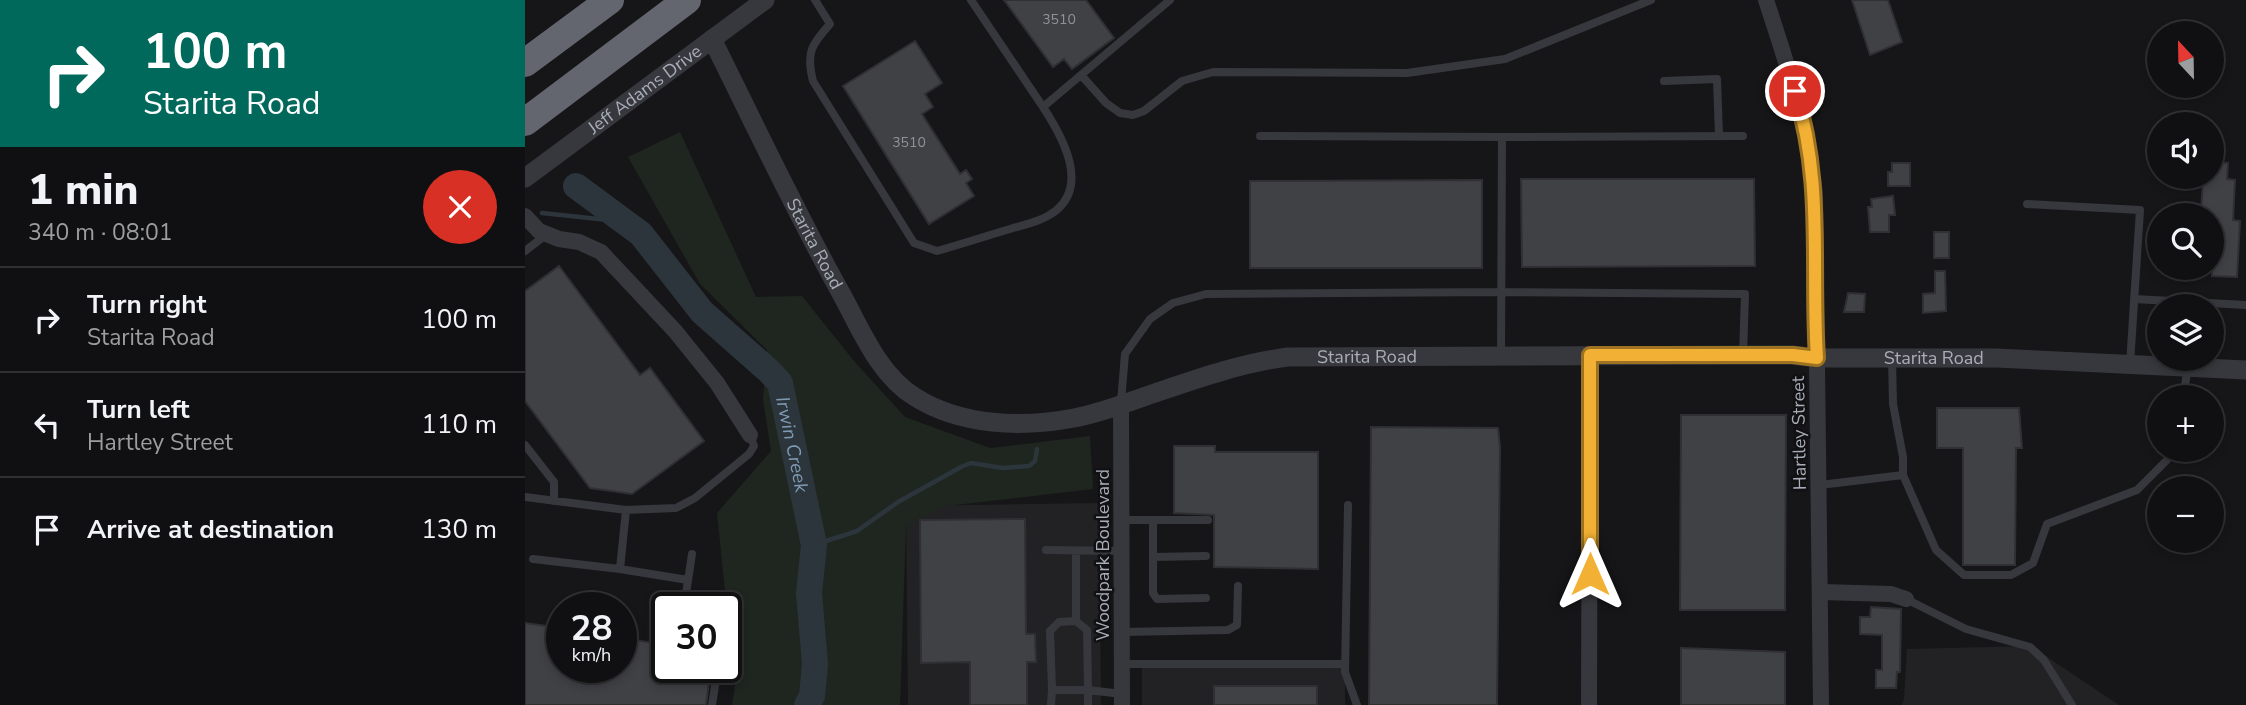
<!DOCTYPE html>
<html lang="en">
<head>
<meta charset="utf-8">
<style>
	:root { --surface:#101012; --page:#1e1e20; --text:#f1f3f6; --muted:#9c9d9f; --line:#303032 }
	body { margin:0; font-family:"Nunito Sans",sans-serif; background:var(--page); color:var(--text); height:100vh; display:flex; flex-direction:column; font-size:26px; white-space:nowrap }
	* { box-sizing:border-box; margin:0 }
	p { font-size:23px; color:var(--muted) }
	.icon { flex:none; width:38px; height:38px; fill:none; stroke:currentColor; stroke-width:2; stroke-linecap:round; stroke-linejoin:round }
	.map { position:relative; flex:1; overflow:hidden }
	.panel { display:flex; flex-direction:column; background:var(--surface); width:525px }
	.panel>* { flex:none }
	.top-card { background:#00695c; color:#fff; overflow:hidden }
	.needle { width:46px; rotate:338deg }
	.tools { position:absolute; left:1622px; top:21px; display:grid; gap:14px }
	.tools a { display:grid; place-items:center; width:77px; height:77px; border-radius:50%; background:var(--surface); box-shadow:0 4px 10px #0003,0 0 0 2px var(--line); font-size:35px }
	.speed { position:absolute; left:21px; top:592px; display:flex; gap:14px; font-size:35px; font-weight:700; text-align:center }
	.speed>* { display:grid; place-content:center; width:91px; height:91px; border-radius:50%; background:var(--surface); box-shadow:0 4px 10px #0003,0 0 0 2px var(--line); line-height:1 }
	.speed small { font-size:18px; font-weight:400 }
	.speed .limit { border:4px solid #111; border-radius:10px; background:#fff; color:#111 }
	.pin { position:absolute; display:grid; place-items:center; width:60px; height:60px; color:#fff; margin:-30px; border:4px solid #fff; border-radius:50%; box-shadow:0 2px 7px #0007 }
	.me { position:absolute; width:77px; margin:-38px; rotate:0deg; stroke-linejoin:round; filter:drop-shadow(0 0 5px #0008) }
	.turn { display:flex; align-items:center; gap:24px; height:147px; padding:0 28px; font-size:32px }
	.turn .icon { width:91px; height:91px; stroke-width:2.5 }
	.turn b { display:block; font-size:49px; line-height:60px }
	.round { display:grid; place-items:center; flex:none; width:74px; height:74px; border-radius:37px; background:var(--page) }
	.summary { display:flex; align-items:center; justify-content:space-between; height:119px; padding:0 28px }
	h1 { font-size:42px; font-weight:800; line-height:52px }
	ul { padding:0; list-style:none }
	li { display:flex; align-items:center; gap:21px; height:105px; padding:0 28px; border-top:2px solid var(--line) }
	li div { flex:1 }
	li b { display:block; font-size:26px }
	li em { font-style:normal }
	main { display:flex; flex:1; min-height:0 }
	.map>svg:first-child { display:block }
	.built { fill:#222225 }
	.green { fill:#1e261f }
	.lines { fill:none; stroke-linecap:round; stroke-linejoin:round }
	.stream { stroke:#2c353c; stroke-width:4.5 }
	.river { stroke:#2c353c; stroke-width:26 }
	.building { fill:#404145; stroke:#303034; stroke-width:2 }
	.service { stroke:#37383d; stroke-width:8 }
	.minor { stroke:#37383d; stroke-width:16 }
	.tertiary { stroke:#37383d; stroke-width:19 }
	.motorway { stroke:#63666e; stroke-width:28 }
	.route-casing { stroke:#9d7322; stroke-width:18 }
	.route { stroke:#f2b134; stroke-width:12 }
	.labels { text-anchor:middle; stroke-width:5; stroke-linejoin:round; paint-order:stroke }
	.number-label { font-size:14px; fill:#8e929b }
	.street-label { font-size:18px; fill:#a8adb8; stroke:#111113 }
	.water-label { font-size:19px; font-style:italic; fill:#7f9bb3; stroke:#111113 }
</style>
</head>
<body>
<main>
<section class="panel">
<div class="top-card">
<div class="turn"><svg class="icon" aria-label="right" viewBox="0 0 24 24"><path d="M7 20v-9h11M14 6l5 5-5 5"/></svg><div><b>100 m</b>Starita Road</div></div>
</div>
<div class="summary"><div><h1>1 min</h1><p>340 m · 08:01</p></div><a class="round" style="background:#d93025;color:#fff"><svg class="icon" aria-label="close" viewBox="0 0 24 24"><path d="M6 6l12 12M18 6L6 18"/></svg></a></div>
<ul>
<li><svg class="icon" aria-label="right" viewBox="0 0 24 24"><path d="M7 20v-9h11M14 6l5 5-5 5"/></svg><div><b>Turn right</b><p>Starita Road</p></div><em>100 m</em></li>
<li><svg class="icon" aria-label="left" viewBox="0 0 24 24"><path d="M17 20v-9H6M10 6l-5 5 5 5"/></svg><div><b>Turn left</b><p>Hartley Street</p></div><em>110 m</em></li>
<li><svg class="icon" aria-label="arrive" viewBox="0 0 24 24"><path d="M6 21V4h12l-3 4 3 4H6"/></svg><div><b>Arrive at destination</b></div><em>130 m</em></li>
</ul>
</section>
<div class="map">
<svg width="1721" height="705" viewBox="0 0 1721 705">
	<rect width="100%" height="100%" fill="#161618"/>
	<path class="built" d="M574,503L576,705H383L381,506Z
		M1506,646L1594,705H1377L1379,699L1382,649Z
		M617,668H820V705H617Z"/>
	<path class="green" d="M155,132L231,297L277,296L329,361L380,417L465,448L565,436L568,489L422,506L381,527L375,705H207L215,652L202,610L192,513L246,451L238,400L242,350L175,284L103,157Z"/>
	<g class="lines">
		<path class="stream" d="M17,213L102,222
			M289,545L332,531L373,502L436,467L446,463L478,468L504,466L510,461L512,449"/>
		<path class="river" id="s1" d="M51,186L116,234L177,312L245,372L255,383L289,545L284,593L290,664L287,696L282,705"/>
	</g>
	<path class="building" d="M479,0H561L589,38L547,69L539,59L528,67Z
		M1327,0H1363L1377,42L1345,55Z
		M390,41L417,83L400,94L408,107L397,114L435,174L441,170L447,179L441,183L449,196L404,224L318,86Z
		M1687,162L1703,163L1702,179L1710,180L1708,220L1715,221L1712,277L1687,276V215H1676L1678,178H1686Z
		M1367,163H1385V186H1363V172H1367Z
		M996,179H1229L1230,266L997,267Z
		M957,180V268H725V181Z
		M1368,196L1370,215H1364V232H1345L1343,207H1347L1346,199Z
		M1409,232H1424V258H1409Z
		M34,266L115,375L125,368L179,441L107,494L65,488L0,401V291Z
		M1410,271H1420L1421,311L1398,313V294L1410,293Z
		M1323,293L1340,294L1339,312H1319Z
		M1412,408H1494L1497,448H1491L1490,565H1438V448H1412Z
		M1156,415H1261L1260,610H1155Z
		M846,427L973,428L975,447L972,705H844Z
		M649,446H690V452H793V569L689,567V515L649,513Z
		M500,519L501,634H510L511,662H502V705H445V662L396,663L395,520Z
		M1346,607L1376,609L1375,672H1372L1371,688H1351V670H1357V635L1335,634V617H1345Z
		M0,623L37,628V667H96V638L142,645V667H186L181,705H0Z
		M1156,648L1260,652V705H1156Z
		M689,686H792V705H689Z"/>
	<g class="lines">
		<path class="service" d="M290,0L305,24C286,45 281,53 288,81L389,243L412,251C437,244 461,236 485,229C498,225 515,222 526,214C567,188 537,136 518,107
			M446,0L518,107L645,0
			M556,75L581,103L595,113L608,115L619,111L657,81L688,72L882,73L980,59L1126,0
			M1139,81L1192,79L1194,136
			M735,136L977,137
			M1502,204L1615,210L1605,364
			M0,251L22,234
			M1609,299L1721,305
			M976,356L977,137L1218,136
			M1655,397L1659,391L1663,367
			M596,402L600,354L625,319L648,303L681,294L976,292L1220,294L1218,355
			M0,445L29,482V501
			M1378,475L1411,550L1439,575H1486L1508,563L1522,524L1612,490L1643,459L1644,450
			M1295,485L1378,475V457L1368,404L1367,358
			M0,497L101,510L95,569L163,580
			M823,505L820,672L832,705
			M99,510L151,508L170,498L224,454L229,446L225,435
			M597,520H683
			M628,520V593L632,599L681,598
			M521,550L597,551
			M628,557L681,556
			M8,559L95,569
			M1381,599L1441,629L1505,647L1519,660L1547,705
			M159,607L167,554
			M551,621V551
			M597,632L703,630L712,625L713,586
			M597,664H820
			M187,705L193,667
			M526,705L527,690H563L562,630L551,621L534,622L525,631L527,690
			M563,705V690L597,694"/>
		<path class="minor" d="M1241,0C1262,64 1283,126 1290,193L1296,705
			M0,216L14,231L34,239L54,242L76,252L150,331L192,383L225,435
			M596,405L597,705
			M1296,592L1366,594L1381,599
			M1064,705L1065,355"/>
		<g class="tertiary">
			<path id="s2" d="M187,39C230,125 270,211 317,295C336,330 354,375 390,397C436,426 497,428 549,418C577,413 603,402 630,393C674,378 717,363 763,357L1267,355L1292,358H1471L1721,370"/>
			<path id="s3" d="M0,178L240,0"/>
		</g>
		<path class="motorway" d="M0,63L85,0
			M0,122L162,0"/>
	</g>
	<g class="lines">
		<defs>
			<path id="route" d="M1065,574V355H1268L1292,358C1286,265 1299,182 1270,91"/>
		</defs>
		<use href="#route" class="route-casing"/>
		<use href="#route" class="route"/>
	</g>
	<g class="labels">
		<g class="number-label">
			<text x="534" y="24">3510</text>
			<text x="384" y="147">3510</text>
		</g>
		<g class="street-label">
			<text dy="6" stroke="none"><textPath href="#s3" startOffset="149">Jeff Adams Drive</textPath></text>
			<text dy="6" stroke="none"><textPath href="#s2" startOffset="229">Starita Road</textPath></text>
			<text dy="6" stroke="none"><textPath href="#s2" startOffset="880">Starita Road</textPath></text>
			<text dy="6" stroke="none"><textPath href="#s2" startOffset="1447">Starita Road</textPath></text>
			<text transform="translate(1274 433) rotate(-91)" y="6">Hartley Street</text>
			<text transform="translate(578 555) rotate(-90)" y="6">Woodpark Boulevard</text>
		</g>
		<g class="water-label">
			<text dy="7" stroke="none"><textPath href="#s1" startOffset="348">Irwin Creek</textPath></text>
		</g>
	</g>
</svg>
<div class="tools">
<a><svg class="needle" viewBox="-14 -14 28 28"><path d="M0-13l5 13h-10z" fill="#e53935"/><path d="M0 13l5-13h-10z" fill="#9c9d9f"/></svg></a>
<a><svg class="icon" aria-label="sound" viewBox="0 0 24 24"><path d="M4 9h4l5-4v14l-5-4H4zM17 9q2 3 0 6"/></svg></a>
<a><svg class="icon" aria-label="search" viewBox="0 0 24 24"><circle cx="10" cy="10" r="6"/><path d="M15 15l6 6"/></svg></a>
<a><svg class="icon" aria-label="layers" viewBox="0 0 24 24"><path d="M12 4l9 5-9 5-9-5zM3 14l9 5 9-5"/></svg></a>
<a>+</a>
<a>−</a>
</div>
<div class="speed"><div>28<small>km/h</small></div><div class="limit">30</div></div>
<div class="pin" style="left:1270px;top:91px;background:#d93025"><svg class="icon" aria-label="arrive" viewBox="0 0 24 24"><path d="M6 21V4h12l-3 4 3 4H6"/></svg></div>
<svg class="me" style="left:1065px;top:574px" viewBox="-20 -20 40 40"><path d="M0-17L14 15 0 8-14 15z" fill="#f2b134" stroke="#fff" stroke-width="4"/></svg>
</div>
</main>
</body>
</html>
